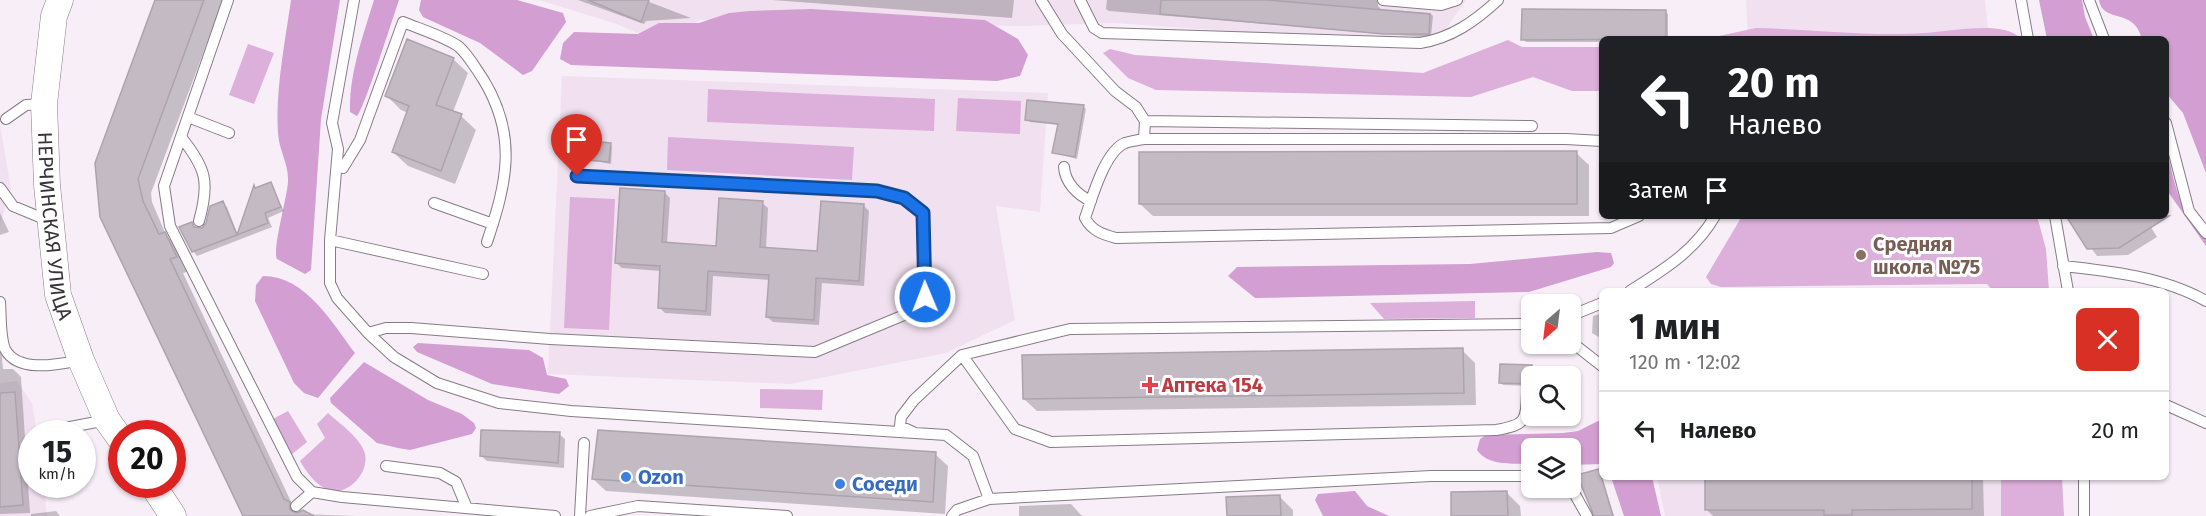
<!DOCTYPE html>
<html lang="ru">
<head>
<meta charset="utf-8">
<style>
	:root { --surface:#fff; --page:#f2f2f2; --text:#202124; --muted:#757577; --line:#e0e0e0 }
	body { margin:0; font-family:"Fira Sans",sans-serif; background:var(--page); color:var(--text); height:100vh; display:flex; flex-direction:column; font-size:22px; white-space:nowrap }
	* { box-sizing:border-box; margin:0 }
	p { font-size:20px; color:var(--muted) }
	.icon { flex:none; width:33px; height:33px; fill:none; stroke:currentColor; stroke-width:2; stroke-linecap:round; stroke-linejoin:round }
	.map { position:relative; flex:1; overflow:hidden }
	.drawer { position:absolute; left:1599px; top:288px; width:570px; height:192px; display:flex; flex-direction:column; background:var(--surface); border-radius:9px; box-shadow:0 2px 4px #0004 }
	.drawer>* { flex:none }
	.top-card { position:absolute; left:1599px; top:36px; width:570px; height:183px; border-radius:9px; box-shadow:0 2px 4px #0004; background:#202124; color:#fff; overflow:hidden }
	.needle { width:39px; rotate:208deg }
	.buttons { position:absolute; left:1521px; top:294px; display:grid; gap:12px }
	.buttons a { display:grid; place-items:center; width:60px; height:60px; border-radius:9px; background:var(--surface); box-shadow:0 2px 4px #0004; font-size:30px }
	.speed { position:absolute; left:18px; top:420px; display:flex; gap:12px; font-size:30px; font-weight:700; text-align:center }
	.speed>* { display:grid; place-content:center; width:78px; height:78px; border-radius:50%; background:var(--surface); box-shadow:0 2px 4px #0004; line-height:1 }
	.speed small { font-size:15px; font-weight:400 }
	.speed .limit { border:9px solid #d22; background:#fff; color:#111 }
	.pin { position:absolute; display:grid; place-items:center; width:51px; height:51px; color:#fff; margin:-62px -26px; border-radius:50% 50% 50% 0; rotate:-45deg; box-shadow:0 0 6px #0007 }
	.pin .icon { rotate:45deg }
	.me { position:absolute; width:66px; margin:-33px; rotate:359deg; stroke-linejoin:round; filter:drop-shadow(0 0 4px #0008) }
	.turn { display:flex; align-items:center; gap:21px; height:126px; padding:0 30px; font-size:27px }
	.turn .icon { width:78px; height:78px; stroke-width:2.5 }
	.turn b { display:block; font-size:42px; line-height:51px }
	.then { display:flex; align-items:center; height:57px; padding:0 30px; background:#0003; gap:12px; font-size:22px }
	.round { display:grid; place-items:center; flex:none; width:63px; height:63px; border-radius:9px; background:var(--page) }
	.overview { display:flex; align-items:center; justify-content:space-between; height:102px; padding:0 30px }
	h1 { font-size:36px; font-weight:700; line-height:45px }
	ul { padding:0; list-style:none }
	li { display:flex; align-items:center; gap:18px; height:78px; padding:0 30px; border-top:2px solid var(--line) }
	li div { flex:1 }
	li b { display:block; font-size:22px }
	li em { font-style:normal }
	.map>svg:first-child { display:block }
	.built { fill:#f1e0f0 }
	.green { fill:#ddafdb }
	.forest { fill:#d39ed1 }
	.shadow { fill:#0003 }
	.building { fill:#c4bac4; stroke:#ada3ad; stroke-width:1.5 }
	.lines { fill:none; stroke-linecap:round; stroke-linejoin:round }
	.service-casing { stroke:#867c85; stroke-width:12 }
	.tertiary-casing { stroke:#867c85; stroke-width:27 }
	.service { stroke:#fff; stroke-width:10 }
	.tertiary { stroke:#fff; stroke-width:26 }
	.route-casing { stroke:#114b97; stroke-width:15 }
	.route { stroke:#1a73e8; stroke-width:10 }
	.education-dot { fill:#8d6e63; stroke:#fff; stroke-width:2 }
	.health-dot { fill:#e0444e; stroke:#fff; stroke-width:2 }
	.shop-dot { fill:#3f7fe0; stroke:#fff; stroke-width:2 }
	.labels { text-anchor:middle; stroke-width:6; stroke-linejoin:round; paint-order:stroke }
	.street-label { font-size:20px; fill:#383438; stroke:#fff }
	.education-label { font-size:20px; font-weight:bold; fill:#785e54; stroke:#fff; text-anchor:start }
	.health-label { font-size:20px; font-weight:bold; fill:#be3a42; stroke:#fff; text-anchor:start }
	.shop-label { font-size:20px; font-weight:bold; fill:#366cbe; stroke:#fff; text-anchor:start }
</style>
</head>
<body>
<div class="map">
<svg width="2206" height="516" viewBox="0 0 2206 516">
	<rect width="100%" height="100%" fill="#f8eef8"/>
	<path class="built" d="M539,0H1466L1434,46L1114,23L1023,26L700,20L659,43L617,24Z
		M1746,0H1985L1989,39H1748Z
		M562,76L1048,93L1040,212L996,206L1015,320L946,353L790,384L548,374Z
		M0,125L11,189L0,225Z
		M17,381L32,403L37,433L32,434V484L44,485L47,516H0V383Z
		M1657,477H2015L2016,516H1665Z"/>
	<path class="green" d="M1756,28C1809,29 1871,37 1923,33C1947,32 2005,19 2021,39H1705Z
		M1508,40L1522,47H1602V91H1572L1533,77L1471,97L1156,90L1128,78L1103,53L1110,49L1135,55L1423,73Z
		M248,44L274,53L254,104L229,95Z
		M708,89L935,99L934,131L707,122Z
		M958,98L1021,101L1020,134L956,131Z
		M668,137L854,147L852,180L667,170Z
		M570,197L615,199L609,330L564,328Z
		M1742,216H2037L2046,249L2049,291H1993L1987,284L1721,287L1711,284L1706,277Z
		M1475,301V318L1384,319L1370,303Z
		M760,389L823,390L822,410L760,408Z
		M288,411L307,442L291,455L271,420Z
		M328,413C339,423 359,437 364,451C371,468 353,492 335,491C319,490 307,473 300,461L325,438L317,424Z
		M2001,477H2062L2064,516H2001Z"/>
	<path class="forest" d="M291,0H340L321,119L311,270L305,274L277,259C272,250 287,198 288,182C289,164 279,151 278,133C275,92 285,42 291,0Z
		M374,0H399C393,17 364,110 357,116L350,112C349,74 363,36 374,0Z
		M421,0H517L563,13L566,22L532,71L523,75L480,43L423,17L419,10Z
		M2039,0H2082L2085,17L2094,39H2047Z
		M2099,0H2206V173L2183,113L2166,93V39H2142C2134,7 2103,24 2099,0Z
		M811,9L985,20L1018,39L1028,55L1020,76L997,81L571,65L560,59L563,43L574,32L638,34L659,23H699L729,13L750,11Z
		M2166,145C2173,178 2179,214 2206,238V246L2166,189Z
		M1597,252L1611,253L1614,263L1611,267L1529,292L1255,298L1228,276L1237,267L1470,264Z
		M263,276C306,276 332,323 355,353L318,398L304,393L294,383L255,301L256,285Z
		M418,343L529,350L543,358L547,375L566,379L569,386L559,394L492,384L417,352L413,347Z
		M364,362L428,400L462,414L474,423L476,428L472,434L410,450L398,448L377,443L331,403L330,398Z
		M1602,419V464L1571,465L1570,448H1532L1531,464C1513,463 1489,467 1477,450L1480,439L1486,435L1563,433L1578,431Z
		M1611,477H1652L1661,516H1624Z
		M1355,491L1367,506L1389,516H1323L1315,500L1318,494Z"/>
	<path class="shadow" d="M157,0H223L151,193L152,202L166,235L178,248L190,271L183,273L295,510L299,514L356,516H245L102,216Z
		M578,0H644L691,18L646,21L644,24Z
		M772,0H1014L1012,18Z
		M1107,0H1378V6L1381,9L1430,13L1433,16L1431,36L1423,37L1109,11L1106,9Z
		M1665,11L1668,14V39H1602V42H1526L1523,39Z
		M453,59L468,73L453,112L461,116L476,130L455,184L408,166L393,152L408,113L401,110L387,96Z
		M1029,101L1084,107L1086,109L1077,159L1054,153L1059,125L1030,122L1027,120Z
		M610,144L612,147L611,164L589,160Z
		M1576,153L1589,165V216H1153L1140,204Z
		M270,184L284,211L268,218L272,227L197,256L193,251L191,224L202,230L222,202L227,207L238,235L255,187L256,189Z
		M665,193L670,198L667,244L718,247L762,203L768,208L766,249L819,252L863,205L869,211L864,286L822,283L819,325L773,322L767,317L770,280L713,276L711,316L665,313L659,307L661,271L622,268L616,263Z
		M0,213L9,232L0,235Z
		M2068,216H2144L2157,237L2128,255L2097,256Z
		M1600,314H1602V339L1592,333L1593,316Z
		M0,336L3,369H13L21,377L30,513L0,514Z
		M1462,350L1475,363L1476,405L1037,411L1024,399Z
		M1501,366L1543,367L1546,376H1532V386L1503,385L1500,382Z
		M559,434L565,439L564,468L487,461L481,456Z
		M935,454L948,466L945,514L606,491L593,479Z
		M1599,470L1601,473L1614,516H1594Z
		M1707,477H1983L1984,516H1713L1707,510Z
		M1506,492L1520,506L1521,516H1453Z
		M1279,496L1293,510V516H1228Z
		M1071,504L1082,516H1019V506Z
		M56,511L60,516H31V514Z"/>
	<path class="building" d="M155,0H204L138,179L143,201L159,234L165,232L177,257L170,259L284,499L290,502V510L297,513L303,510L314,516H243L100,217L95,163Z
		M588,0H649L641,22Z
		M1161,0H1268L1430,14L1429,34H1384L1160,14Z
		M1522,9L1666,10V39L1521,40Z
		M407,39L454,58L436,105L462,114L441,171L392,152L409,106L385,96Z
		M1027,100L1084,105L1075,157L1052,153L1058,124L1025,120Z
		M589,141L611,143L609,162L588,160Z
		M1577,151V204H1139V152Z
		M271,182L281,207L265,213L268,223L237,235L254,185L255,188Z
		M620,188L665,191L662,242L716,246L719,198L763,201L760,247L817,251L821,201L864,204L859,281L816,278L814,320L766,317L769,275L708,271L706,311L658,308L660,266L615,263Z
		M223,201L237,235L192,252L179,227L192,222L194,227L202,228L206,223L210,206Z
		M2066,216H2169L2119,248L2087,249Z
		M1463,348L1464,393L1023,399L1022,355Z
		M1500,364L1532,365V384L1499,383Z
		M15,392L23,505L0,507V393Z
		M481,430L560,432L558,463L480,456Z
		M598,430L936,452L933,502L592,479Z
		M1599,469L1613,516H1594L1577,475Z
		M1705,477H1972V509L1852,510V515H1824V510H1705Z
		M1507,491L1508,516H1451V492Z
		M1280,495L1281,516H1227L1226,497Z"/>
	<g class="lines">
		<defs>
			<path id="service" d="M228,0L164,186L170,226L297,477L312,492L342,497L555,516
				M354,0L332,123L338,149L330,240V283L337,298L368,333L386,328H411L550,339L815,352L921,308L925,297L923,213L904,198L877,191L577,176
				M1041,0L1062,34L1115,91L1136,107L1145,121L1144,139H1566L1602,141
				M1080,0L1094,28L1102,33L1420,43C1452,38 1475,21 1498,0
				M1383,0L1441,5L1457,0
				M2021,0L2028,39
				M2089,0L2104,39
				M188,117L229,133
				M6,119L26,105L44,104
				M1145,121L1532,126
				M2166,123L2189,211L2206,233
				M181,137C206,168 210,182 199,221
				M1144,139C1138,140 1131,141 1125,143C1105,151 1092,198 1085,218C1092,231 1102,234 1116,238L1611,228L1639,216
				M337,165L343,168L360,140L403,22C420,29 443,36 458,46C468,54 476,69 483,79C518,136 507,182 487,242
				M1064,167C1065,182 1077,195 1091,201
				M0,188L13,206L49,221
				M434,203L493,224
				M2055,216L2068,291
				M330,240L483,274
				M2063,266C2110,271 2164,277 2206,301
				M1630,291C1663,270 1695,251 1715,216
				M0,302C1,315 0,337 5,349C18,374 60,364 81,360
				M1570,316L1602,303
				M368,333L394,357L437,383L499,403L571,411L946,435L973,456L989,499
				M1570,341L1602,366
				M962,355L1015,429L1051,442L1496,430C1526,425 1526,421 1527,392
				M2166,405L2206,423
				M49,431L107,420
				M915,433L900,426L901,417L914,400L962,355L1070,329L1532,324
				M386,466L440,473L456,482L467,508
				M2084,477V516
				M1567,488L1573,491L1587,516
				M296,506L312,492
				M580,516L584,443
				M590,516L638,506L787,516
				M952,516L957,510L989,499L1431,476H1532"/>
			<g id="tertiary">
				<path id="s1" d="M60,0L54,16L44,104L47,185L58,295L81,360L107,420L122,441"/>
				<path d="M152,484L173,516"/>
			</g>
		</defs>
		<use href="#service" class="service-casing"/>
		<use href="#tertiary" class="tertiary-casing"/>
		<use href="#service" class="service"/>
		<use href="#tertiary" class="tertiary"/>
	</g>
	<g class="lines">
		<defs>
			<path id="route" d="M577,176L877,191L904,198L923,213L925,297"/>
		</defs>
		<use href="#route" class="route-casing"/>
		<use href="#route" class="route"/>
	</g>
	<circle class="education-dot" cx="1861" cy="255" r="6"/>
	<path class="health-dot" d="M1147 376h6v6h6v6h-6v6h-6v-6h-6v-6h6z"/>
	<g class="shop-dot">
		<circle cx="626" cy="477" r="6"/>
		<circle cx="840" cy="484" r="6"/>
	</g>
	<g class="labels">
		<g class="street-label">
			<text dy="7" stroke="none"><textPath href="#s1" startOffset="228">НЕРЧИНСКАЯ УЛИЦА</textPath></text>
		</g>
		<g class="education-label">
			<text x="1873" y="251">Средняя<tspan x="1873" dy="23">школа №75</tspan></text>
		</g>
		<g class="health-label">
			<text x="1162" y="392">Аптека 154</text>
		</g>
		<g class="shop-label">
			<text x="638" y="484">Ozon</text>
			<text x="852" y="491">Соседи</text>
		</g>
	</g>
</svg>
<div class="buttons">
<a><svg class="needle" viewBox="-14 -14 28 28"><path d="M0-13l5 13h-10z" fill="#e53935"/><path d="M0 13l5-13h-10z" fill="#757577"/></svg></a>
<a><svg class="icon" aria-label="search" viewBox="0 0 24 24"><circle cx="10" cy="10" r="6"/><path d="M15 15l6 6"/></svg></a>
<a><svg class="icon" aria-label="layers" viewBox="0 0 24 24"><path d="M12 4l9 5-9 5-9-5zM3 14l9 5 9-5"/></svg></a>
</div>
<div class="speed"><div>15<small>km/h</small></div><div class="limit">20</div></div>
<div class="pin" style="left:577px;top:176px;background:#d93025"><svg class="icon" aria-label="arrive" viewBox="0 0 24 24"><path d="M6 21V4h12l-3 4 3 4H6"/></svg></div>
<svg class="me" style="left:925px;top:297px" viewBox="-20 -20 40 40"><circle r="17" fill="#1a73e8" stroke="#fff" stroke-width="3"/><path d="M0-11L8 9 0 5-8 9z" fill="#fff"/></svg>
<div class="top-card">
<div class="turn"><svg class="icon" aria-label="left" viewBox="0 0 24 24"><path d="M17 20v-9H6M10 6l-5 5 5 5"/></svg><div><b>20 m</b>Налево</div></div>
<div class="then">Затем<svg class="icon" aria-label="arrive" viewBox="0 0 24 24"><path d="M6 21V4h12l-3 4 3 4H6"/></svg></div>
</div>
<section class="drawer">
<div class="overview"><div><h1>1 мин</h1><p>120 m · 12:02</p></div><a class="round" style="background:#d93025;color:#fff"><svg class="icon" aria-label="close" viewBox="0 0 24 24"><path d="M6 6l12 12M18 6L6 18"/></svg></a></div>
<ul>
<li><svg class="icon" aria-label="left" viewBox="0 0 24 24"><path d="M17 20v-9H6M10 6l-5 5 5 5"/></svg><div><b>Налево</b></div><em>20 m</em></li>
</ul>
</section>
</div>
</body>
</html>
